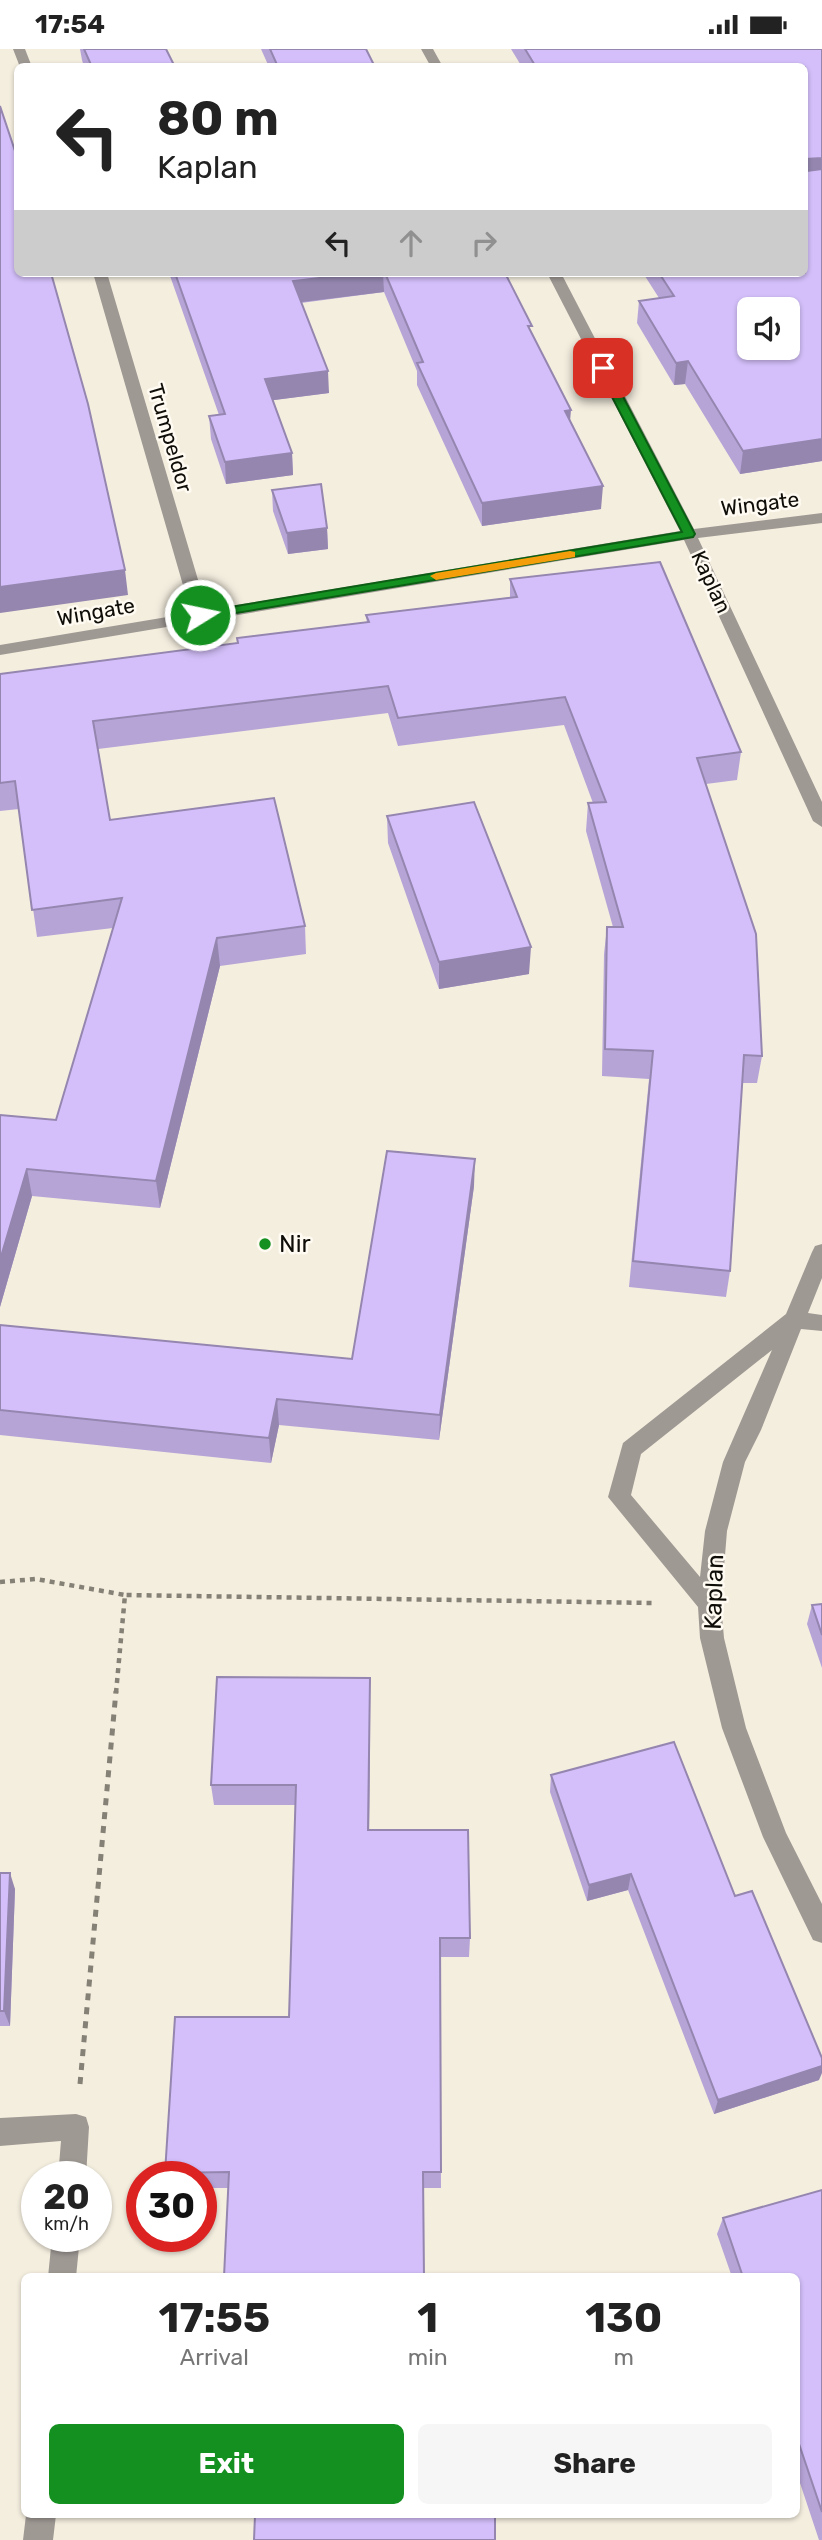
<!DOCTYPE html>
<html lang="en">
<head>
<meta charset="utf-8">
<style>
	:root { --surface:#fff; --page:#f6f6f6; --text:#222; --muted:#767676; --accent:#13901f }
	body { margin:0; font-family:Rubik,sans-serif; background:var(--page); color:var(--text); height:100vh; display:flex; flex-direction:column; font-size:26px; white-space:nowrap }
	* { box-sizing:border-box; margin:0 }
	p { font-size:23px; color:var(--muted) }
	.icon { flex:none; width:38px; height:38px; fill:none; stroke:currentColor; stroke-width:2; stroke-linecap:round; stroke-linejoin:round }
	.map { position:relative; flex:1; overflow:hidden }
	.panel { position:absolute; left:21px; top:2224px; width:779px; height:245px; display:flex; flex-direction:column; background:var(--surface); border-radius:10px; box-shadow:0 2px 5px #0004 }
	.panel>* { flex:none }
	.hud { position:absolute; left:14px; top:14px; width:794px; height:214px; border-radius:10px; box-shadow:0 2px 5px #0004; background:#fff; color:var(--text); overflow:hidden }
	.tools { position:absolute; left:737px; top:248px; display:grid; gap:14px }
	.tools a { display:grid; place-items:center; width:63px; height:63px; border-radius:10px; background:var(--surface); box-shadow:0 2px 5px #0004; font-size:35px }
	.speed { position:absolute; left:21px; top:2112px; display:flex; gap:14px; font-size:35px; font-weight:700; text-align:center }
	.speed>* { display:grid; place-content:center; width:91px; height:91px; border-radius:50%; background:var(--surface); box-shadow:0 2px 5px #0004; line-height:1 }
	.speed small { font-size:18px; font-weight:400 }
	.speed .limit { border:10px solid #d22; background:#fff; color:#111 }
	.pin { position:absolute; display:grid; place-items:center; width:60px; height:60px; color:#fff; margin:-30px; border-radius:14px; box-shadow:0 4px 10px #0006 }
	.me { position:absolute; width:77px; margin:-38px; rotate:80deg; stroke-linejoin:round; filter:drop-shadow(0 0 5px #0008) }
	.turn { display:flex; align-items:center; gap:24px; height:147px; padding:0 28px; font-size:32px }
	.turn .icon { width:91px; height:91px; stroke-width:2.5 }
	.turn b { display:block; font-size:49px; line-height:60px }
	.lanes { display:flex; align-items:center; height:66px; padding:0 28px; background:#0003; justify-content:center; gap:35px; direction:ltr }
	.lanes .off { opacity:.35 }
	.eta { display:flex; justify-content:space-evenly; align-items:center; height:119px; text-align:center }
	.eta b { font-size:42px; font-weight:700; line-height:49px }
	.cta { display:flex; gap:14px; margin-top:auto; padding:14px 28px }
	.cta a { flex:1; height:80px; border-radius:10px; background:var(--accent); color:#fff; font-size:28px; font-weight:700; line-height:80px; text-align:center }
	.cta a+a { background:var(--page); color:var(--text) }
	.status { display:flex; justify-content:space-between; align-items:center; height:49px; padding:0 35px; background:var(--surface); direction:ltr }
	.status svg { height:19px; fill:currentColor }
	.map>svg:first-child { display:block }
	.lines { fill:none; stroke-linecap:round; stroke-linejoin:round }
	.path-far1 { stroke:#858176; stroke-width:4.5; stroke-dasharray:5 5; stroke-linecap:butt }
	.path { stroke:#858176; stroke-width:5; stroke-dasharray:7 7; stroke-linecap:butt }
	.minor { fill:#9f9994; fill-rule:evenodd }
	.wall { fill:#b6a4d7 }
	.shaded-wall { fill:#9486af }
	.building { fill:#d4bffa; stroke:#9486af; stroke-width:2; fill-rule:evenodd }
	.route { fill:#13901f; stroke:#0c5e14; stroke-width:2 }
	.slow { fill:#f59e0b }
	.poi-dot { fill:#13901f; stroke:#fffbf2; stroke-width:2.5 }
	.labels { text-anchor:middle; stroke-width:5; stroke-linejoin:round; paint-order:stroke }
	.far-street-label { font-size:21px; fill:#0f0d08; stroke:#fffbf2 }
	.poi-label { font-size:24px; fill:#0f0d08; stroke:#fffbf2; text-anchor:start }
	.street-label { font-size:24px; fill:#0f0d08; stroke:#fffbf2 }
</style>
</head>
<body>
<div class="status"><b>17:54</b><svg viewBox="0 0 49 12"><path d="M0 12V9h3v3zM5 12V6h3v6zM10 12V3h3v9zM15 12V0h3v12zM26 1h20v11H26zM47 4h2v5h-2z"/></svg></div>
<div class="map">
<svg width="822" height="2491" viewBox="0 0 822 2491">
	<rect width="100%" height="100%" fill="#f4eedf"/>
	<g class="lines">
		<path class="path-far1" d="M0,1533L36,1530L125,1546
			M116,1644L125,1546L654,1554"/>
		<path class="path" d="M80,2035L116,1642"/>
		<path class="minor" d="M13,0H25L32,18H20Z
			M421,0H433L443,18H431Z
			M93,224H107L207,561L680,482L547,224H561L694,480L822,464V474L698,489L822,753V778L813,772L684,491L0,606V596L191,564Z
			M822,1195V1229L808,1264L822,1266V1282L801,1280L761,1381L745,1413L727,1482L721,1555L724,1589L746,1679L786,1784L822,1855V1894L813,1891L763,1788L722,1679L700,1589L698,1558L608,1448L623,1394L786,1265L812,1203L815,1197ZM772,1301L723,1413L705,1482L700,1528L631,1446L641,1405Z
			M76,2065L86,2068L89,2078L86,2128H58L61,2092L0,2097V2069Z
			M52,2188H80L76,2228H48Z
			M26,2466H56L53,2491H23Z"/>
	</g>
	<path class="wall" d="M80,0H166L175,18H84L82,11Z
		M261,0H366L375,18H269Z
		M511,0H822V412L740,425L685,335L674,336L637,274L639,252L659,249L643,224H805V18H522Z
		M169,224H506V227L570,372L601,460L482,477L417,336V322L384,243L301,254L329,344L273,351L292,404L293,426L226,435L211,390L209,367L219,366Z
		M272,441L327,479L328,500L288,505L273,462Z
		M510,530L741,703L737,731L706,735L762,1007L757,1034H742L730,1222L726,1248L629,1238L649,1030L602,1027L604,905L607,878H613L586,782L588,754H593L564,676L398,697L388,664L98,700L110,771L305,877L306,905L220,917L160,1159L32,1147L0,1258V1066L56,1071L113,879L37,888L19,760L0,762V625L237,594V589L367,574L366,566L510,549Z
		M387,767L529,925L439,940L388,794Z
		M474,1137L439,1391L279,1376L271,1414L0,1386V1276L352,1310Z
		M822,1555V1619L807,1575L812,1556Z
		M370,1650L369,1781L470,1889L469,1908H440L441,2139H201V2128H166L165,2124L289,1968L296,1756H214L211,1736Z
		M551,1726L735,1847L819,2031L714,2065L628,1841L587,1852L550,1743Z
		M0,1824L15,1840L10,1977H0Z
		M822,2141V2491H819L796,2422V2228H732L717,2185L723,2169Z"/>
	<path class="shaded-wall" d="M822,109V130L805,132L806,110Z
		M362,224H383L384,243L294,254L293,232Z
		M688,312L685,335L674,336L676,314Z
		M328,322L329,344L267,352L265,330Z
		M571,361L569,384L565,362Z
		M822,390V412L740,425L743,402Z
		M292,404L293,426L226,435L225,413Z
		M603,437L601,460L482,477V454Z
		M327,479L328,500L288,505L287,484Z
		M125,521L128,546L0,564V538Z
		M217,889L220,917L160,1159L156,1132Z
		M531,898L529,925L439,940V913Z
		M475,1110L474,1137L439,1391L440,1366Z
		M27,1120L32,1147L0,1258V1211Z
		M277,1350L279,1376L271,1414L269,1389Z
		M370,1629V1650L369,1801L368,1781Z
		M10,1824L15,1840L10,1977L4,1962Z
		M631,1825L628,1841L587,1852L589,1836Z
		M822,2017V2024L819,2031L714,2065L718,2051Z"/>
	<path class="building" d="M84,0H166L175,18H92Z
		M270,0H366L375,18H278Z
		M525,0H822V109L806,110V122L822,120V390L743,402L688,312L676,314L639,252L674,247L659,224H805V18H536ZM749,261H788V299H749Z
		M0,57L18,111V224H51L88,355L125,521L0,538Z
		M175,224H362L293,232L328,322L265,330L292,404L225,413L209,367L225,365Z
		M385,224H505L532,277H528L571,361L565,362L603,437L482,454L417,314L423,313Z
		M321,435L327,479L287,484L272,441Z
		M660,513L741,703L697,709L756,885L762,1007L744,1006L730,1222L633,1212L653,1002L605,1000L607,878H623L588,754L606,753L565,648L398,669L388,637L93,672L110,771L274,749L305,877L217,889L156,1132L27,1120L0,1211V1066L56,1071L122,849L32,861L15,732L0,734V625L238,594L237,589L369,573L366,566L517,548L510,530Z
		M474,753L531,898L439,913L387,767Z
		M387,1102L475,1110L440,1366L277,1350L269,1389L0,1361V1276L352,1310Z
		M822,1555V1586L812,1556Z
		M217,1628L370,1629L368,1781H468L470,1889H440L441,2123H423L424,2228H224L229,2123L165,2124L175,1968H289L296,1736H211Z
		M674,1693L735,1847L752,1842L822,2009V2017L718,2051L631,1825L589,1836L551,1726Z
		M0,1824H10L4,1962H0Z
		M822,2141V2463L796,2386V2228H743L723,2169Z
		M255,2466H495V2491H254Z"/>
	<path class="route" d="M599,317L608,319L695,485L693,488L200,570L194,566L200,563L682,483L597,319Z"/>
	<path class="slow" d="M570,502L575,503V508L436,531L430,527L436,524Z"/>
	<circle class="poi-dot" cx="265" cy="1195" r="7"/>
	<g class="labels">
		<g class="far-street-label">
			<text transform="translate(170 389) rotate(74)" y="7">Trumpeldor</text>
			<text transform="translate(760 455) rotate(-7)" y="7">Wingate</text>
			<text transform="translate(711 533) rotate(65)" y="7">Kaplan</text>
			<text transform="translate(96 563) rotate(-10)" y="7">Wingate</text>
		</g>
		<g class="poi-label">
			<text x="279" y="1203">Nir</text>
		</g>
		<g class="street-label">
			<text transform="translate(714 1543) rotate(-88)" y="8">Kaplan</text>
		</g>
	</g>
</svg>
<div class="tools">
<a><svg class="icon" aria-label="sound" viewBox="0 0 24 24"><path d="M4 9h4l5-4v14l-5-4H4zM17 9q2 3 0 6"/></svg></a>
</div>
<div class="speed"><div>20<small>km/h</small></div><div class="limit">30</div></div>
<div class="pin" style="left:603px;top:319px;background:#d93025"><svg class="icon" aria-label="arrive" viewBox="0 0 24 24"><path d="M6 21V4h12l-3 4 3 4H6"/></svg></div>
<svg class="me" style="left:200px;top:566px" viewBox="-20 -20 40 40"><circle r="17" fill="#13901f" stroke="#fff" stroke-width="3"/><path d="M0-11L8 9 0 5-8 9z" fill="#fff"/></svg>
<div class="hud">
<div class="turn"><svg class="icon" aria-label="left" viewBox="0 0 24 24"><path d="M17 20v-9H6M10 6l-5 5 5 5"/></svg><div><b>80 m</b>Kaplan</div></div>
<div class="lanes"><svg class="icon" aria-label="left" viewBox="0 0 24 24"><path d="M17 20v-9H6M10 6l-5 5 5 5"/></svg><svg class="icon off" aria-label="ahead" viewBox="0 0 24 24"><path d="M12 20V5M6 11l6-6 6 6"/></svg><svg class="icon off" aria-label="right" viewBox="0 0 24 24"><path d="M7 20v-9h11M14 6l5 5-5 5"/></svg></div>
</div>
<section class="panel">
<div class="eta">
<div><b>17:55</b><p>Arrival</p></div>
<div><b>1</b><p>min</p></div>
<div><b>130</b><p>m</p></div>
</div>
<div class="cta"><a>Exit</a><a>Share</a></div>
</section>
</div>
</body>
</html>
